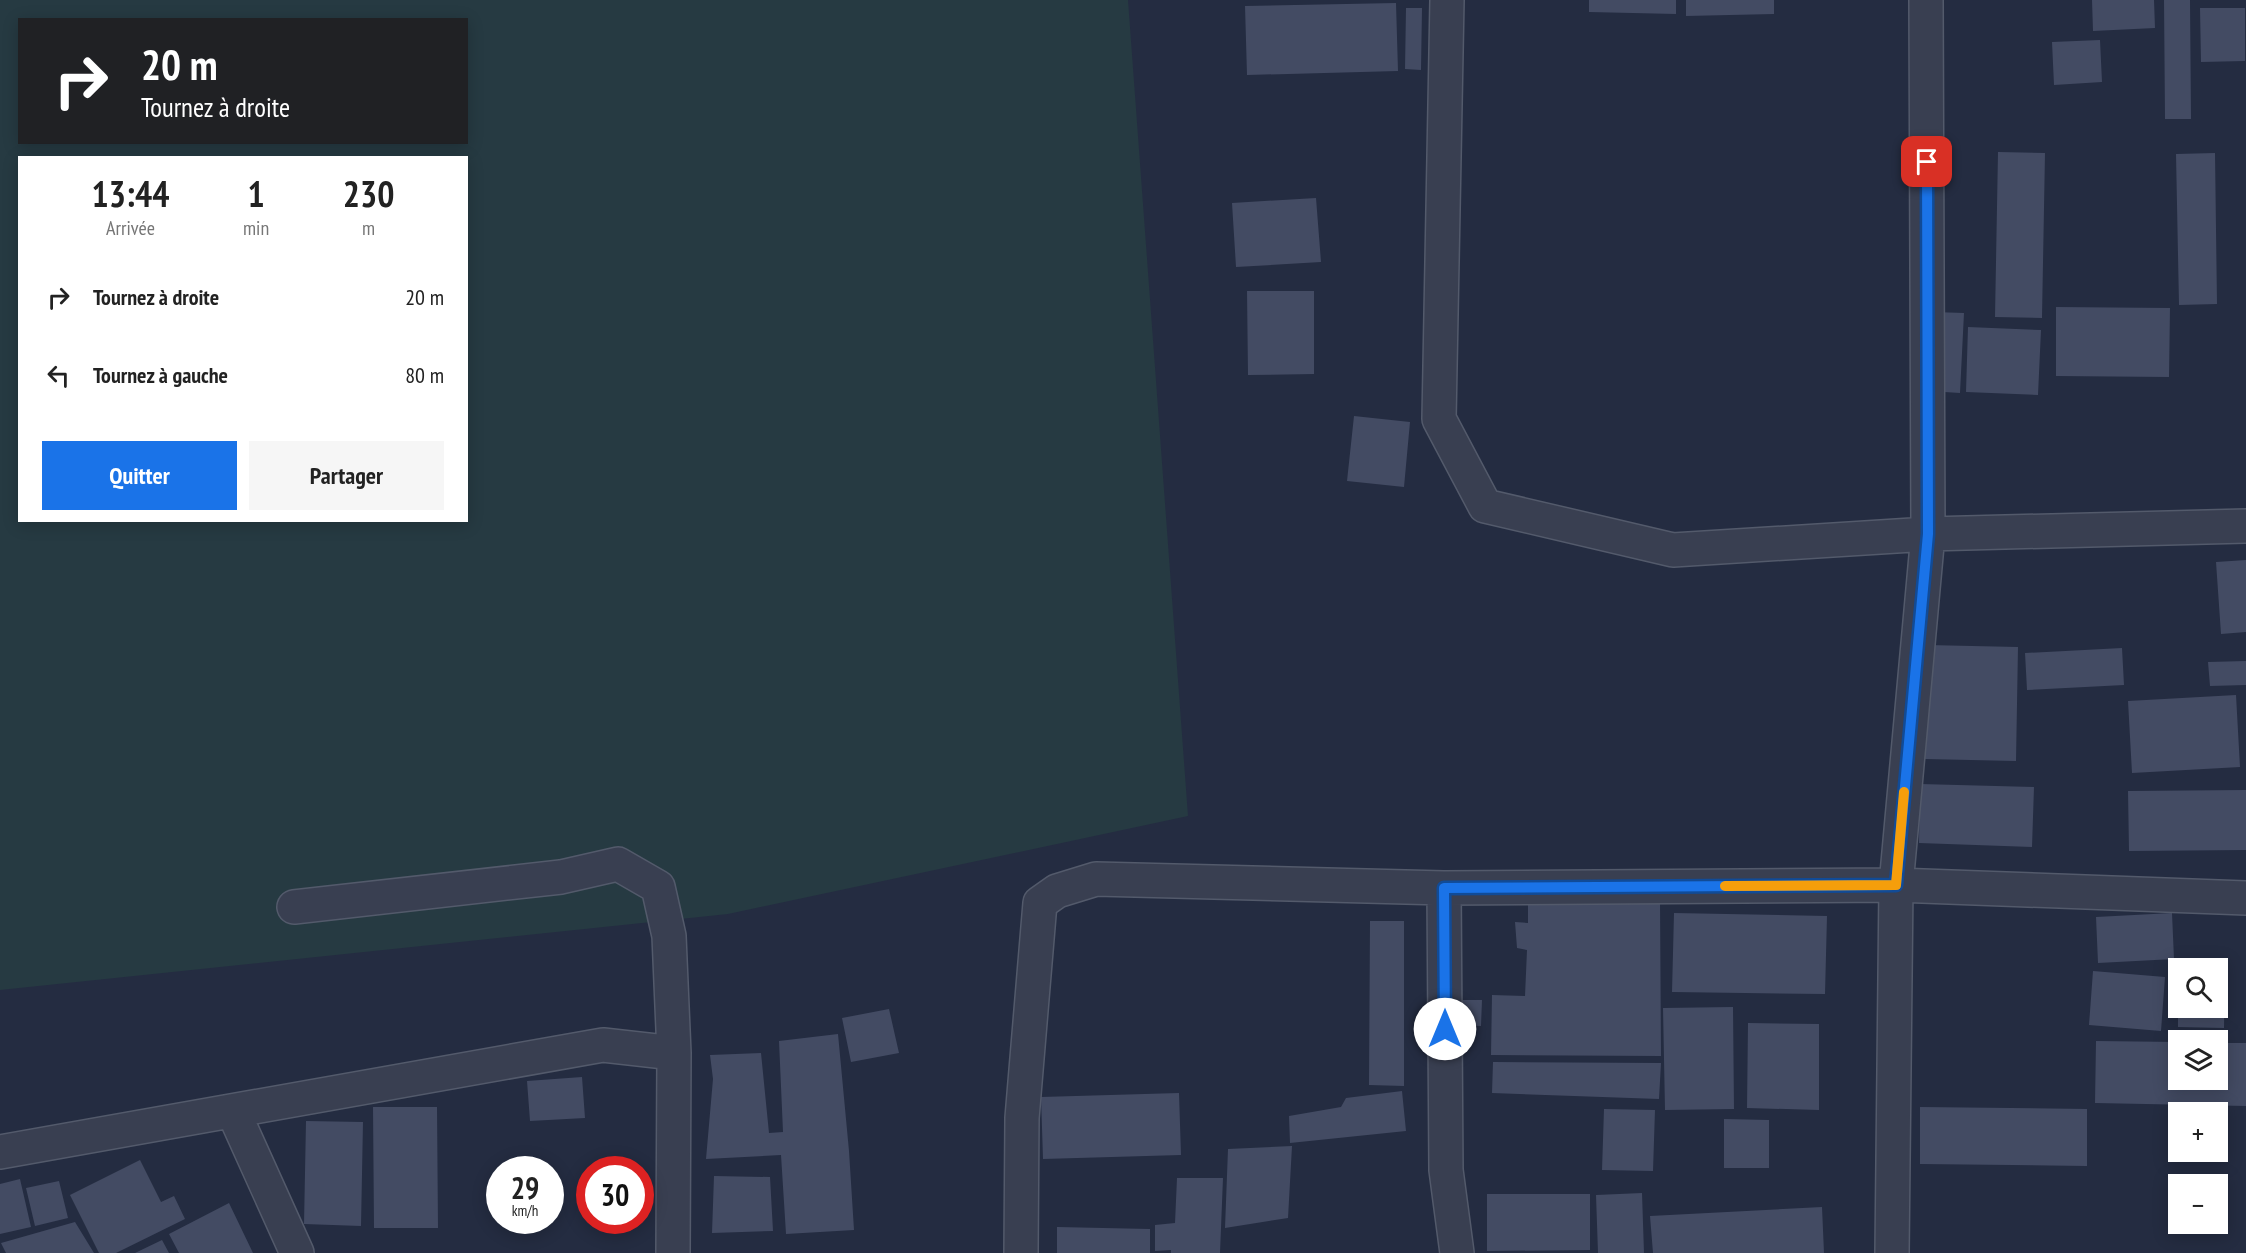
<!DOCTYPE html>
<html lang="fr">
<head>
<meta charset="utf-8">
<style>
	:root { --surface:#fff; --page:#f6f6f6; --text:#222; --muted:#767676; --accent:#1a73e8 }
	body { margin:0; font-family:"PT Sans Narrow",sans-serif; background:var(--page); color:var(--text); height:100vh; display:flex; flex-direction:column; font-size:22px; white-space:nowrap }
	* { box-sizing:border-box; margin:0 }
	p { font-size:20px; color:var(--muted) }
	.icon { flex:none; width:33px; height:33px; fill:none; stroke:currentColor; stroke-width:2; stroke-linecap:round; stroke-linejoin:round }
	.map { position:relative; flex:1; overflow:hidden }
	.panel { position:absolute; left:18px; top:156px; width:450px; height:366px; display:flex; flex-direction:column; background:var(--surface); border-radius:0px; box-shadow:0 3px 15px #0003 }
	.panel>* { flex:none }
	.hud { position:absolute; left:18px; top:18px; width:450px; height:126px; border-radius:0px; box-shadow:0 3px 15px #0003; background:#202124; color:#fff; overflow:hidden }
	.tools { position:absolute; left:2168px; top:958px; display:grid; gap:12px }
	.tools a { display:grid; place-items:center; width:60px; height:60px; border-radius:0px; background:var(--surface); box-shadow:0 3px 15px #0003; font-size:30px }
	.speed { position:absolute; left:486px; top:1156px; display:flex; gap:12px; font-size:30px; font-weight:700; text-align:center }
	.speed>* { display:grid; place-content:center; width:78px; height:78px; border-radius:50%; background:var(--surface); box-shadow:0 3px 15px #0003; line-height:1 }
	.speed small { font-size:15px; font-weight:400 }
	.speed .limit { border:9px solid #d22; background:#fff; color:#111 }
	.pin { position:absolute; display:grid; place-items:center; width:51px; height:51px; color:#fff; margin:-26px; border-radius:12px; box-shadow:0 3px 9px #0006 }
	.me { position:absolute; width:66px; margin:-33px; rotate:0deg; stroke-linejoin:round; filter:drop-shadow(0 0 4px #0008) }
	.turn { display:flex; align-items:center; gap:21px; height:126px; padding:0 24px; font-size:27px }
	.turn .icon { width:78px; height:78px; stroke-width:2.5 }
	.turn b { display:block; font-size:42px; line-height:51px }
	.eta { display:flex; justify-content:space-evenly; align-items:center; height:102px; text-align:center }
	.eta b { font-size:36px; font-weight:700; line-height:42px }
	.action { display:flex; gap:12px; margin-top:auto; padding:12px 24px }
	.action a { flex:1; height:69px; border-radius:0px; background:var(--accent); color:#fff; font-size:24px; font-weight:700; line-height:69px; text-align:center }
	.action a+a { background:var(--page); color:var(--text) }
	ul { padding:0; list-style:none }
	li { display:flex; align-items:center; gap:18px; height:78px; padding:0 24px }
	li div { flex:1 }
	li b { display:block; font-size:22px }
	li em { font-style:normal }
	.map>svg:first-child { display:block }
	.green { fill:#263a42; fill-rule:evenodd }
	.building { fill:#434b63 }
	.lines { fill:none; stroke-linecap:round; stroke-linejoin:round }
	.street-casing { stroke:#535a6b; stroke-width:36 }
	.street { stroke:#393f51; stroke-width:33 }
	.route-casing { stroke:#114b97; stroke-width:15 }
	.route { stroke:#1a73e8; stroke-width:10 }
	.slow { stroke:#f59e0b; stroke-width:10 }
</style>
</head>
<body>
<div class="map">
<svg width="2246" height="1253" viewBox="0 0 2246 1253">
	<rect width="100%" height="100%" fill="#242c41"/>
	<path class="green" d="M0,0H1128L1188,816L728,914L0,990ZM20,20H466V142H20ZM20,158H466V520H20Z"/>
	<path class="building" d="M1589,0H1676V14L1589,12Z
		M1686,0H1774V14L1686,16Z
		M2092,0H2154L2155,28L2093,31Z
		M2164,0H2190L2191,119H2165Z
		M1396,3L1398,71L1247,75L1245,6Z
		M1406,8H1422L1421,70L1405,69Z
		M2200,8H2245V61L2201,62Z
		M2100,40L2102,82L2054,85L2052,42Z
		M1998,152L2045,153L2042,318L1995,317Z
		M2215,153L2217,304L2179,305L2176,154Z
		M1316,198L1321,262L1236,267L1232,203Z
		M1247,291H1314V374L1248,375Z
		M2056,307L2170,308L2169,377L2056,376Z
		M1934,312L1964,313L1960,393L1929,391Z
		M1968,327L2041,330L2038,395L1966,392Z
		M1354,416L1410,422L1404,487L1347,481Z
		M2246,560V632L2221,634L2216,562Z
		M1927,645L2018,647L2016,761L1925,759Z
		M2122,648L2124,685L2027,690L2025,653Z
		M2246,661V685L2210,686L2208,662Z
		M2236,695L2240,767L2132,773L2128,701Z
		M1920,784L2034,787L2032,847L1919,843Z
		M2246,790V850L2129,851L2128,791Z
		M1528,898L1660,899L1661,1056L1491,1055L1492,995L1525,996L1527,950L1517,948L1515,922L1528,923Z
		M1674,913L1827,916L1825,994L1672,992Z
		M2172,913L2174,959L2098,963L2096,917Z
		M1370,921H1404V1086L1369,1085Z
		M2093,971L2165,977L2161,1031L2089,1025Z
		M2217,973H2225L2224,1028L2178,1027V1008H2217Z
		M1461,1000H1482L1481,1026L1460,1025Z
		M1733,1007L1734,1109L1665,1110L1663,1008Z
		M889,1009L899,1053L851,1062L842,1018Z
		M1748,1023L1819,1024V1110L1747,1108Z
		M838,1034L849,1151L854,1230L786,1234L781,1155L706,1159L713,1079L710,1055L761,1053L769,1133L783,1132L779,1041Z
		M2096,1041L2178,1042V1080H2217V1043H2246V1106L2095,1103Z
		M1493,1062L1661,1063L1659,1099L1492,1093Z
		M582,1077L585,1118L530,1121L527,1081Z
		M1402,1091L1406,1131L1290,1143L1289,1116L1341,1107L1346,1098Z
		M1179,1093L1181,1155L1043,1159L1041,1097Z
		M373,1107H437L438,1228H374Z
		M1920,1107L2087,1109V1166L1920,1164Z
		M1604,1109L1655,1110L1653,1171L1602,1170Z
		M1724,1119L1769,1120V1168H1724Z
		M306,1121L363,1122L361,1226L304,1224Z
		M1292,1146L1288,1218L1225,1228L1228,1149Z
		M140,1160L161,1202L174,1196L185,1219L116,1253H99L70,1195Z
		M714,1176L770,1177L773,1231L712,1233Z
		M1177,1178H1223L1220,1253H1171V1250L1155,1251V1225L1175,1223Z
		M20,1179L31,1227L0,1234V1184Z
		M59,1181L68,1218L35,1226L26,1188Z
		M1642,1193L1644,1253H1598L1596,1195Z
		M1487,1194H1590V1250L1487,1251Z
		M229,1203L253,1253H179L169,1234Z
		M1822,1207L1824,1253H1653L1650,1216Z
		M75,1222L94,1253H6L1,1243Z
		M1057,1227L1150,1229V1253H1057Z
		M162,1240L169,1253H135Z"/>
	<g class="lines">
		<defs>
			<path id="street" d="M1447,0L1439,419L1485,506L1673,550L1928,534L2246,526
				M1444,888L1446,1170L1457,1253
				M294,907L561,877L618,864L658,887L669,936L674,1053L673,1253
				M233,1111L297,1253
				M0,1152L603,1045L674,1053
				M1021,1253L1022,1118L1040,903L1057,891L1096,879L1444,888L1896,885L2246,898
				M1892,1253L1896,885L1928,534L1926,0"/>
		</defs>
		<use href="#street" class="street-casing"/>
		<use href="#street" class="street"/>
	</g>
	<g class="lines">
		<defs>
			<path id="route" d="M1445,1029L1444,888L1896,885L1928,534L1927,162"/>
		</defs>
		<use href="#route" class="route-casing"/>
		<use href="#route" class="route"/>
		<path class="slow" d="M1725,886L1896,885L1904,792"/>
	</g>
</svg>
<div class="tools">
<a><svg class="icon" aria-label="search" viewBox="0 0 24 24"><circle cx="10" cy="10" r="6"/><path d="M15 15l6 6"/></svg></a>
<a><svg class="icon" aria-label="layers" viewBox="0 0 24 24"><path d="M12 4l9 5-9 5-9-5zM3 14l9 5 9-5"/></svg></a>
<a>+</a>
<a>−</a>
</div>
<div class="speed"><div>29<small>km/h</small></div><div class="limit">30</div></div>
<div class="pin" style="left:1927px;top:162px;background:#d93025"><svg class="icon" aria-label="arrive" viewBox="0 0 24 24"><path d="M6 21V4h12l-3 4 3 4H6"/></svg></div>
<svg class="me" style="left:1445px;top:1029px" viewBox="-20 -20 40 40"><circle r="19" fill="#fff"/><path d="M0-13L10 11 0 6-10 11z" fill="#1a73e8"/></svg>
<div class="hud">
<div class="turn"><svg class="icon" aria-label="right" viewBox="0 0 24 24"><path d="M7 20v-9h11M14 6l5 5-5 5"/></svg><div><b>20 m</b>Tournez à droite</div></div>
</div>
<section class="panel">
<div class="eta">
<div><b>13:44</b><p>Arrivée</p></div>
<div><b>1</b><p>min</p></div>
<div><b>230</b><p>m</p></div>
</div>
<ul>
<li><svg class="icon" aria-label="right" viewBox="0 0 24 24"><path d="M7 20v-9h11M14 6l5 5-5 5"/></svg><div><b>Tournez à droite</b></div><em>20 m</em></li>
<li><svg class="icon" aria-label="left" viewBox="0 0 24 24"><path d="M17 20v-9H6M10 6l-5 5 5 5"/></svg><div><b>Tournez à gauche</b></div><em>80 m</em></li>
</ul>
<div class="action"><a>Quitter</a><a>Partager</a></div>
</section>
</div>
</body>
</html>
